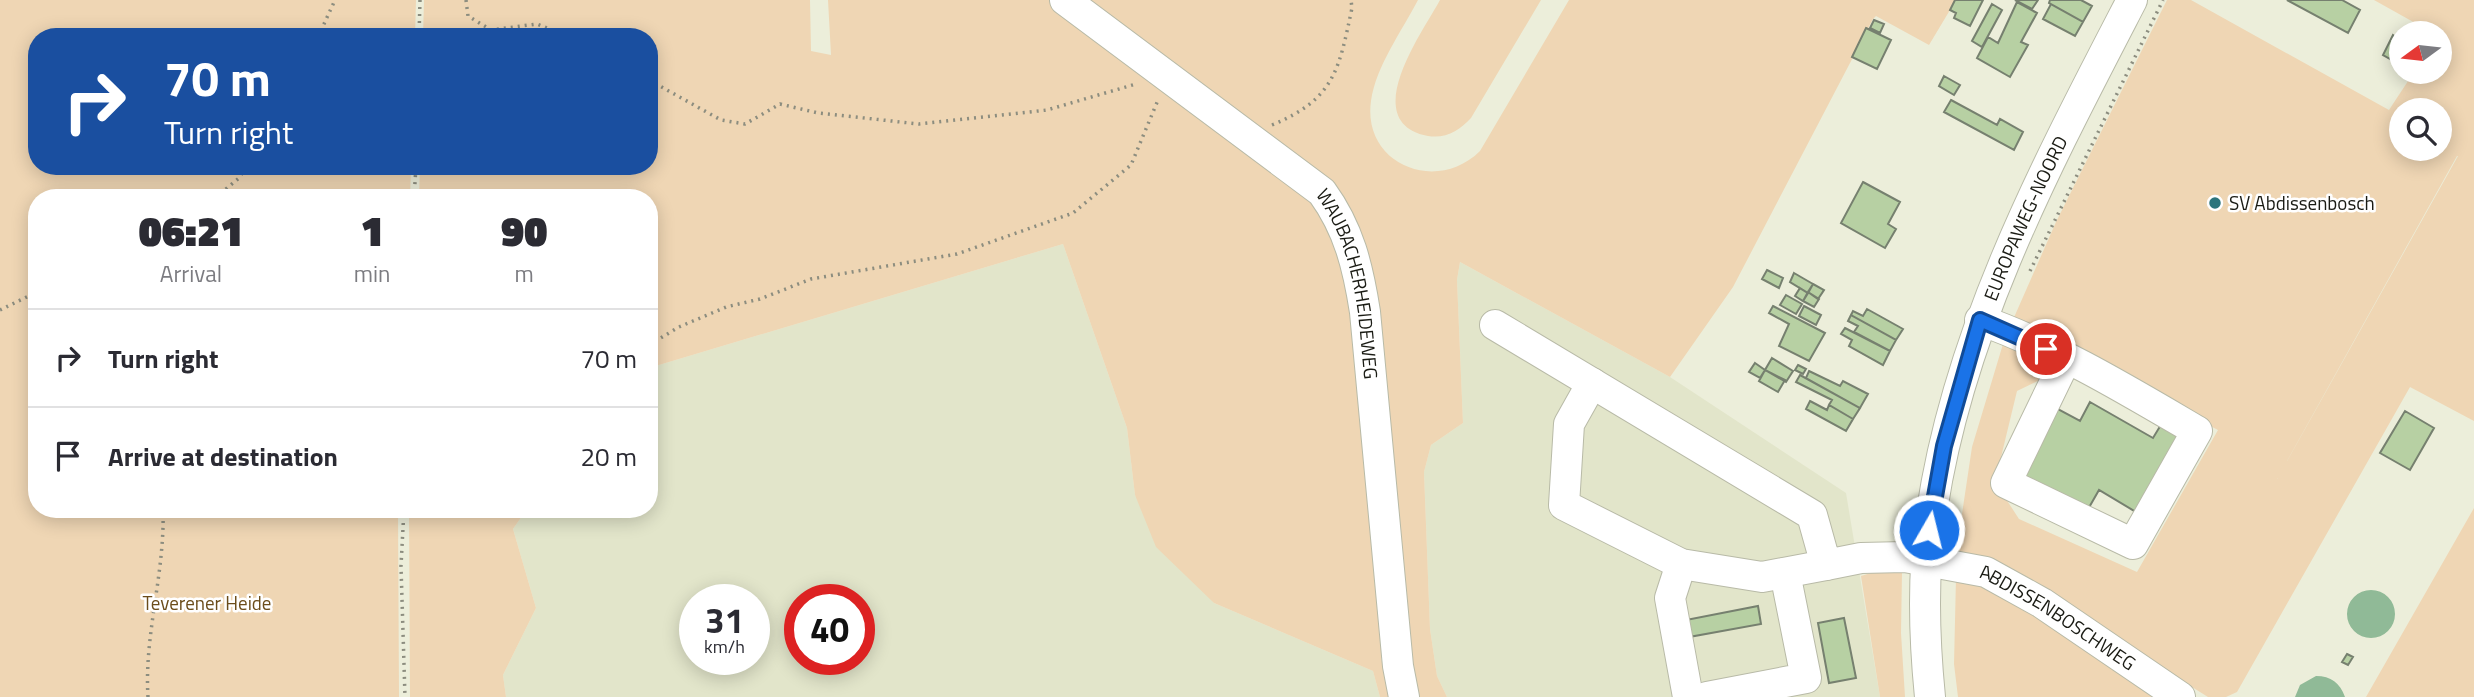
<!DOCTYPE html>
<html lang="en">
<head>
<meta charset="utf-8">
<style>
	:root { --surface:#fff; --page:#f2f2f3; --text:#2b2b33; --muted:#7c7c81; --line:#e1e1e2 }
	body { margin:0; font-family:"Titillium Web",sans-serif; background:var(--page); color:var(--text); height:100vh; display:flex; flex-direction:column; font-size:26px; white-space:nowrap }
	* { box-sizing:border-box; margin:0 }
	p { font-size:23px; color:var(--muted) }
	.icon { flex:none; width:38px; height:38px; fill:none; stroke:currentColor; stroke-width:2; stroke-linecap:round; stroke-linejoin:round }
	.map { position:relative; flex:1; overflow:hidden }
	.details { position:absolute; left:28px; top:189px; width:630px; height:329px; display:flex; flex-direction:column; background:var(--surface); border-radius:28px; box-shadow:0 4px 18px #0003 }
	.details>* { flex:none }
	.banner { position:absolute; left:28px; top:28px; width:630px; height:147px; border-radius:28px; box-shadow:0 4px 18px #0003; background:#1a4fa0; color:#fff; overflow:hidden }
	.needle { width:46px; rotate:255deg }
	.tools { position:absolute; left:2389px; top:21px; display:grid; gap:14px }
	.tools a { display:grid; place-items:center; width:63px; height:63px; border-radius:50%; background:var(--surface); box-shadow:0 4px 18px #0003; font-size:35px }
	.speed { position:absolute; left:679px; top:584px; display:flex; gap:14px; font-size:35px; font-weight:700; text-align:center }
	.speed>* { display:grid; place-content:center; width:91px; height:91px; border-radius:50%; background:var(--surface); box-shadow:0 4px 18px #0003; line-height:1 }
	.speed small { font-size:18px; font-weight:400 }
	.speed .limit { border:10px solid #d22; background:#fff; color:#111 }
	.pin { position:absolute; display:grid; place-items:center; width:60px; height:60px; color:#fff; margin:-30px; border:4px solid #fff; border-radius:50%; box-shadow:0 2px 7px #0007 }
	.me { position:absolute; width:77px; margin:-38px; rotate:8deg; stroke-linejoin:round; filter:drop-shadow(0 0 5px #0008) }
	.turn { display:flex; align-items:center; gap:24px; height:147px; padding:0 21px; font-size:32px }
	.turn .icon { width:91px; height:91px; stroke-width:2.5 }
	.turn b { display:block; font-size:49px; line-height:60px }
	.eta { display:flex; justify-content:space-evenly; align-items:center; height:119px; text-align:center }
	.eta b { font-size:42px; font-weight:800; line-height:49px }
	ul { padding:0; list-style:none }
	li { display:flex; align-items:center; gap:21px; height:98px; padding:0 21px; border-top:2px solid var(--line) }
	li div { flex:1 }
	li b { display:block; font-size:26px }
	li em { font-style:normal }
	.map>svg:first-child { display:block }
	.built { fill:#e2e5ca; fill-rule:evenodd }
	.green { fill:#efd6b4; fill-rule:evenodd }
	.water { fill:#90ba97 }
	.building { fill:#b7d0a3; stroke:#76806f; stroke-width:2 }
	.lines { fill:none; stroke-linecap:round; stroke-linejoin:round }
	.minor-casing { stroke:#b8baa7; stroke-width:32 }
	.path { stroke:#8c8d7f; stroke-width:3.5; stroke-dasharray:2 5; stroke-linecap:butt }
	.minor { stroke:#fff; stroke-width:30 }
	.route-casing { stroke:#114b97; stroke-width:18 }
	.route { stroke:#1a73e8; stroke-width:12 }
	.poi-dot { fill:#2b747c; stroke:#fff; stroke-width:2.5 }
	.labels { text-anchor:middle; stroke-width:5; stroke-linejoin:round; paint-order:stroke }
	.poi-label { font-size:19px; fill:#1a1b14; stroke:#fff; text-anchor:start }
	.street-label { font-size:19px; fill:#1a1b14; stroke:#fff }
	.park-label { font-size:19px; fill:#6b4c1a; stroke:#fff }
</style>
</head>
<body>
<div class="map">
<svg width="2474" height="697" viewBox="0 0 2474 697">
	<rect width="100%" height="100%" fill="#eceeda"/>
	<path class="built" d="M1063,244L1127,428L1135,495L1214,603L1373,671L1380,697H506L503,675L536,608L513,529L527,509H649V368ZM695,600H754V660H695ZM800,600H859V660H800Z
		M1460,262L1670,377L1846,493L1880,697H1447L1437,676L1430,629L1424,472L1431,445L1463,423L1457,280Z"/>
	<path class="green" d="M0,0H416L415,37H37V166H411L410,198H37V509H398L399,697H0Z
		M424,0H810L811,51L831,55L828,0H1418C1402,31 1376,66 1371,101C1362,165 1437,194 1480,151L1569,0H1956L1929,45L1876,16L1873,19L1733,287L1670,377L1460,262L1457,280L1463,423L1431,445L1424,472L1430,629L1437,676L1447,697H1412L1407,667L1381,658L1391,697H1380L1373,671L1214,603L1156,547L1135,495L1127,428L1063,244L649,368V198H419L420,166H649V37H423Z
		M1440,0H1541L1471,118C1460,130 1446,139 1428,136C1357,122 1422,33 1440,0Z
		M2167,0H2191L2389,110L2414,72H2440V33H2433L2374,0H2474V421L2410,387L2237,692L2226,697H2208L2104,632L1955,561L1972,447L2003,344L2048,366L2044,378L2017,391L1995,482L2019,519L2137,572L2218,430L2012,322L2056,222ZM2401,110H2440V149H2401ZM2457,156H2458L2277,479Z
		M2474,508V697H2366Z
		M409,509H527L513,529L536,608L503,675L506,697H410Z
		M1884,569L1902,572L1901,633L1905,697H1880L1861,576Z
		M1969,574L2168,697H1958L1954,664L1956,578Z"/>
	<path class="water" d="M2347 614a24 24 0 1 1 48 0a24 24 0 1 1-48 0Z
		M2316,676C2331,676 2340,683 2345,697H2295L2300,685Z"/>
	<path class="building" d="M1955,0H1983L1970,26L1954,18L1956,13L1950,10Z
		M2015,0H2038L2032,9Z
		M2050,0H2081L2092,6L2083,22L2049,3Z
		M2287,0H2342L2360,10L2348,33Z
		M2017,2L2037,13L2021,42L2028,45L2010,77L1977,58L1988,37L1998,43Z
		M1992,4L2002,10L1982,47L1972,41Z
		M2051,4L2083,22L2075,36L2043,19Z
		M1874,20L1884,24L1880,33L1870,28Z
		M1866,28L1891,40L1877,69L1852,57Z
		M2393,35L2401,40V65L2383,55Z
		M1944,76L1960,85L1954,95L1939,86Z
		M1951,100L1997,125L2000,119L2023,132L2014,150L1944,112Z
		M1863,182L1900,202L1888,224L1896,229L1885,248L1841,223Z
		M1767,270L1783,278L1779,288L1762,279Z
		M1794,273L1813,284L1808,293L1790,282Z
		M1813,284L1824,290L1818,299L1808,292Z
		M1800,288L1808,293L1803,301L1795,296Z
		M1808,292L1819,299L1814,307L1803,301Z
		M1786,295L1802,304L1796,314L1780,305Z
		M1773,306L1825,333L1809,361L1779,346L1789,324L1769,313Z
		M1804,306L1821,315L1816,325L1799,316Z
		M1867,309L1903,329L1896,340L1851,315L1853,311L1863,316Z
		M1851,315L1896,340L1890,351L1854,332L1858,326L1848,321Z
		M1845,328L1890,351L1883,365L1849,346L1852,340L1841,334Z
		M1772,358L1793,371L1786,382L1765,370Z
		M1755,363L1765,370L1760,378L1749,372Z
		M1798,365L1806,369L1803,374L1795,370Z
		M1765,370L1785,380L1778,392L1759,381Z
		M1809,371L1840,386L1843,381L1868,394L1860,408L1806,378Z
		M1800,375L1860,408L1853,419L1829,405L1832,400L1796,382Z
		M1810,401L1827,410L1829,405L1853,419L1846,431L1806,409Z
		M2090,402L2153,438L2162,423L2186,437L2141,515L2099,490L2087,511L2021,477L2058,409L2080,421Z
		M2405,411L2434,428L2410,470L2380,453Z
		M1758,606L1761,624L1689,637L1686,620Z
		M1844,618L1856,678L1829,683L1818,623Z
		M2347,654L2353,657L2348,665L2342,662Z"/>
	<g class="lines">
		<defs>
			<g id="minor">
				<path id="s1" d="M1065,0L1322,192C1349,229 1358,267 1365,312L1398,666L1404,697"/>
				<path d="M1980,320C2056,347 2127,390 2197,431L2133,544L2006,483L2066,359"/>
				<path id="s2" d="M1495,325L1812,515L1826,565L1861,558L1905,557L1986,572L2042,603L2180,697"/>
				<path d="M1592,383L1569,424L1564,505L1681,564L1762,577L1826,565"/>
				<path d="M1681,564L1670,598L1688,697"/>
				<path d="M1707,697L1806,678L1785,573"/>
				<path id="s3" d="M1930,697C1924,637 1922,576 1931,517C1957,332 2047,164 2132,0"/>
			</g>
		</defs>
		<use href="#minor" class="minor-casing"/>
		<path class="path" d="M466,0L468,16L491,30L537,24L569,37
			M318,37L335,0
			M419,37L420,0
			M649,80L721,120L745,124L780,104L818,113L919,124L1047,110L1136,84
			M1272,125C1335,99 1339,69 1352,8L1351,0
			M215,198L239,178L247,166
			M414,198L416,166
			M2030,271L2163,0
			M0,310L37,292
			M649,345L679,327L726,307L760,299L811,279L957,254L1073,213L1131,165L1158,100
			M404,509L401,566L405,697
			M148,697C144,634 165,574 163,509"/>
		<use href="#minor" class="minor"/>
	</g>
	<g class="lines">
		<defs>
			<path id="route" d="M1929,530L1944,446L1980,320L2046,349"/>
		</defs>
		<use href="#route" class="route-casing"/>
		<use href="#route" class="route"/>
	</g>
	<circle class="poi-dot" cx="2215" cy="203" r="7"/>
	<g class="labels">
		<g class="poi-label">
			<text x="2229" y="210">SV Abdissenbosch</text>
		</g>
		<g class="street-label">
			<text dy="7" stroke="none"><textPath href="#s3" startOffset="495">EUROPAWEG-NOORD</textPath></text>
			<text dy="7" stroke="none"><textPath href="#s1" startOffset="418">WAUBACHERHEIDEWEG</textPath></text>
			<text dy="7" stroke="none"><textPath href="#s2" startOffset="668">ABDISSENBOSCHWEG</textPath></text>
		</g>
		<g class="park-label">
			<text x="207" y="610">Teverener Heide</text>
		</g>
	</g>
</svg>
<div class="tools">
<a><svg class="needle" viewBox="-14 -14 28 28"><path d="M0-13l5 13h-10z" fill="#e53935"/><path d="M0 13l5-13h-10z" fill="#7c7c81"/></svg></a>
<a><svg class="icon" aria-label="search" viewBox="0 0 24 24"><circle cx="10" cy="10" r="6"/><path d="M15 15l6 6"/></svg></a>
</div>
<div class="speed"><div>31<small>km/h</small></div><div class="limit">40</div></div>
<div class="pin" style="left:2046px;top:349px;background:#d93025"><svg class="icon" aria-label="arrive" viewBox="0 0 24 24"><path d="M6 21V4h12l-3 4 3 4H6"/></svg></div>
<svg class="me" style="left:1929px;top:530px" viewBox="-20 -20 40 40"><circle r="17" fill="#1a73e8" stroke="#fff" stroke-width="3"/><path d="M0-11L8 9 0 5-8 9z" fill="#fff"/></svg>
<div class="banner">
<div class="turn"><svg class="icon" aria-label="right" viewBox="0 0 24 24"><path d="M7 20v-9h11M14 6l5 5-5 5"/></svg><div><b>70 m</b>Turn right</div></div>
</div>
<section class="details">
<div class="eta">
<div><b>06:21</b><p>Arrival</p></div>
<div><b>1</b><p>min</p></div>
<div><b>90</b><p>m</p></div>
</div>
<ul>
<li><svg class="icon" aria-label="right" viewBox="0 0 24 24"><path d="M7 20v-9h11M14 6l5 5-5 5"/></svg><div><b>Turn right</b></div><em>70 m</em></li>
<li><svg class="icon" aria-label="arrive" viewBox="0 0 24 24"><path d="M6 21V4h12l-3 4 3 4H6"/></svg><div><b>Arrive at destination</b></div><em>20 m</em></li>
</ul>
</section>
</div>
</body>
</html>
